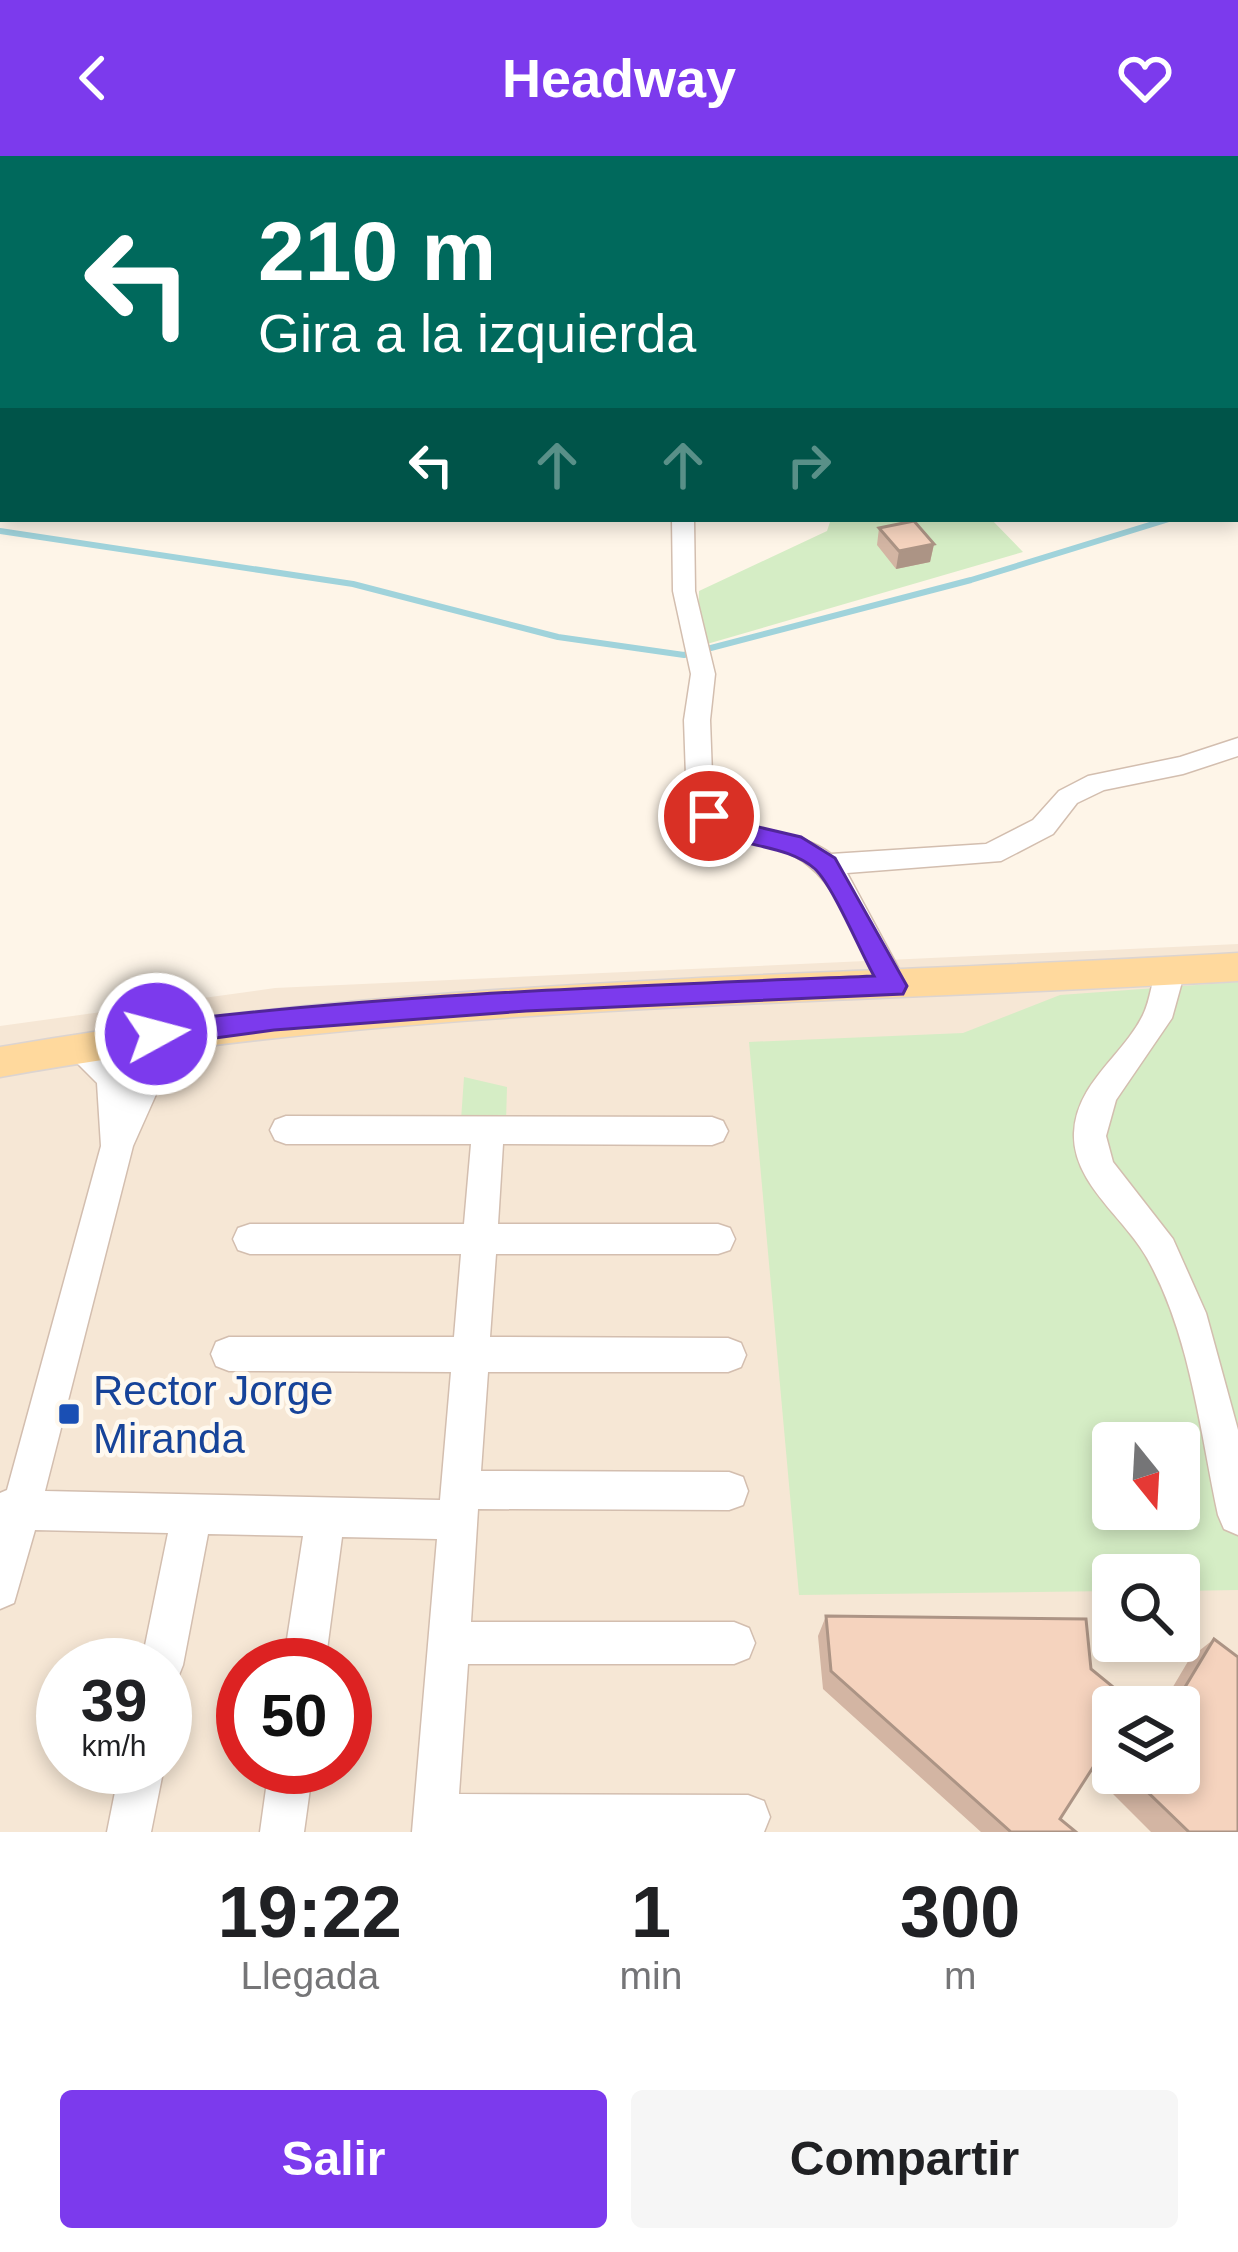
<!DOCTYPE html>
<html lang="es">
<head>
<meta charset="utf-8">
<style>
	:root { --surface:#fff; --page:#f6f6f6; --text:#202124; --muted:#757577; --accent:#7c3aed }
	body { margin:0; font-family:Helvetica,sans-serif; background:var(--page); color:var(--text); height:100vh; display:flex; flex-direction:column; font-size:45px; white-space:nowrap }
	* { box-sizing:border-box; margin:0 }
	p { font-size:39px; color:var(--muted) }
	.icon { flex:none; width:66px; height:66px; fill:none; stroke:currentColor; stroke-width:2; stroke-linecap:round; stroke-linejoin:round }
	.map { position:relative; height:1676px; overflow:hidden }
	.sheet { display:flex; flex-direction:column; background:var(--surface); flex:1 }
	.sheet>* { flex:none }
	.hud { position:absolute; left:0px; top:0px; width:1239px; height:366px; box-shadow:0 6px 18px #0003; background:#00695c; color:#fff; overflow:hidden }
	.needle { width:78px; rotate:162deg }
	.tools { position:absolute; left:1092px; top:1266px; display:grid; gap:24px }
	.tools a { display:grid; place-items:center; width:108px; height:108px; border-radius:12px; background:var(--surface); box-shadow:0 6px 18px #0003; font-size:60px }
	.speed { position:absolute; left:36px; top:1482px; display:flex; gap:24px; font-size:60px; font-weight:700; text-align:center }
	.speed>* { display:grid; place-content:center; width:156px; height:156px; border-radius:50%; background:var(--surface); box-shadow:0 6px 18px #0003; line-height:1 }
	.speed small { font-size:30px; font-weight:400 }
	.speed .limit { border:18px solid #d22; background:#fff; color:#111 }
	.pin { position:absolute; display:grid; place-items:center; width:102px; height:102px; color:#fff; margin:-51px; border:6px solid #fff; border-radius:50%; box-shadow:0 3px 12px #0007 }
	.me { position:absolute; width:132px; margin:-66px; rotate:83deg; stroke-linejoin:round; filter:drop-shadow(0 0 9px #0008) }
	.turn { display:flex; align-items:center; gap:42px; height:252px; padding:0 60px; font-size:54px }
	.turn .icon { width:156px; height:156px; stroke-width:2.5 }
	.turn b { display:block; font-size:84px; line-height:102px }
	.lanes { display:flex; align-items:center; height:114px; padding:0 60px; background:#0003; justify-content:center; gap:60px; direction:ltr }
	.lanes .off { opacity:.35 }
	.eta { display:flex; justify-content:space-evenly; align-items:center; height:204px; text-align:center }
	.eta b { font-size:72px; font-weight:700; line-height:84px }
	.action { display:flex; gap:24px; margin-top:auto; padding:24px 60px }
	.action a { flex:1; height:138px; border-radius:12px; background:var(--accent); color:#fff; font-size:48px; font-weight:700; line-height:138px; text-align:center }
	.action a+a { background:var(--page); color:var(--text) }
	header { display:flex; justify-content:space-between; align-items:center; height:156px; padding:0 60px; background:var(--accent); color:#fff; font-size:54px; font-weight:700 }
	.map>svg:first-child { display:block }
	.residential { fill:#f6e7d5; fill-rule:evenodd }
	.green { fill:#d5edc5; fill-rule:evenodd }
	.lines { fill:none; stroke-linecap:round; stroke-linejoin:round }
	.stream { stroke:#a0d3db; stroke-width:6 }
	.river { fill:#bae3e9; fill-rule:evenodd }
	.minor-casing { stroke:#d3beaf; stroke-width:3 }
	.major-casing { stroke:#dcd4d0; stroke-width:3 }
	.minor { fill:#fff; fill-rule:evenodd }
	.major { fill:#ffd99d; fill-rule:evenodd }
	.wall { fill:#d3b5a3 }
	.shaded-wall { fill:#ac9485 }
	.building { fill:#f5d3be; stroke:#ac9485; stroke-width:3 }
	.route { fill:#7c3aed; stroke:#51269a; stroke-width:3 }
	.transit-dot { fill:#1a4fb4; stroke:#fff9ef; stroke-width:4.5 }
	.labels { text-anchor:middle; stroke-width:9; stroke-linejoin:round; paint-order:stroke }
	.near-transit-label { font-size:42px; fill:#164399; stroke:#fff9ef; text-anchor:start }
</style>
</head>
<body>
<header><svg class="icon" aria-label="back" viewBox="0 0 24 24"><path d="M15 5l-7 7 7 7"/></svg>Headway<svg class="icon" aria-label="heart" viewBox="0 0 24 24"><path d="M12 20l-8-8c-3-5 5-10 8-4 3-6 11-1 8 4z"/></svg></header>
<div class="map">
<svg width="1238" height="1676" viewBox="0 0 1238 1676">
	<rect width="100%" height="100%" fill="#fef5e8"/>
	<path class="residential" d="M1238,788V1676H0V870L275,832ZM1113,1287H1179V1353H1113ZM1113,1419H1179V1485H1113ZM63,1509H165V1611H63ZM243,1509H345V1611H243ZM1113,1551H1179V1617H1113Z"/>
	<path class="green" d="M238,0H1084L1086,3H215Z
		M831,363H991L1023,396L707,488L698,470L699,435L827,375Z
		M1238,826V1434L1179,1435V1419H1113V1435L799,1439L749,886L963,877L1060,839ZM1113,1287H1179V1353H1113Z
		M464,921L507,931L506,966L461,964Z"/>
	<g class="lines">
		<path class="stream" d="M0,375L353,428L558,481L684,499L971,424L1169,363"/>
		<path class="river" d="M495,0H526L493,3Z
			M0,167L3,168V184L0,183Z"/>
		<defs>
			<path id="minor" d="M26,0H42V3H26Z
				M169,0H190L167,3Z
				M760,0H795L758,3Z
				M672,363H694L695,435L715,518L710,564L713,646C742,681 796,671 831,698L986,688L1033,664L1059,635L1088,620L1180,601L1238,582V600L1183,618L1104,634L1077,647L1053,678L1001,705L847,717L908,830L904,838H882C861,798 845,738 808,709C770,678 716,695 687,648L684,564L691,518L673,435Z
				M1170,804L1180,807L1185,815L1172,862L1116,944L1106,980L1113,1006L1173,1083L1206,1157L1238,1274V1379L1224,1373L1218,1359C1200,1275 1190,1178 1147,1102C1125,1062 1072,1027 1074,977C1076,927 1123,900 1143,859C1151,843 1151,823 1160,807Z
				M196,861L207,864L211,873L162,925L133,990L45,1335L440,1344L451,1216L229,1215L216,1210L211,1198L216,1186L229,1181H454L461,1098H250L238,1094L233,1083L238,1072L250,1068H464L471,988H286L275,984L270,974L275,964L286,960L712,961L723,965L728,975L723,985L712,989L503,988L498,1068H718L730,1072L735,1083L730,1094L718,1098H496L490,1181L728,1182L741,1187L746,1199L741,1211L728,1216H488L481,1315L729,1316L743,1321L748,1335L743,1349L729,1354L478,1353L471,1466H734L749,1472L755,1487L749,1502L734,1508H468L459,1638L748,1639L764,1645L770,1661L764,1676H412L437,1383L342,1381L325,1509H283L303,1380L208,1378L183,1509L177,1524L165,1529V1509H141L168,1377L35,1374L14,1447L0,1453V1337L7,1334L101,990L97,927L61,891L65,882C93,873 119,905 129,929C141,904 169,870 196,861Z
				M120,1611H164L151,1676H107Z
				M269,1611H313L304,1676H260Z"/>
			<path id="major" d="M1238,797V825C825,849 408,848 0,921V891C409,820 825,821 1238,797Z"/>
		</defs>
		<use href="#minor" class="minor-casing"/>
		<use href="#major" class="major-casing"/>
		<use href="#minor" class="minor"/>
		<use href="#major" class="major"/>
	</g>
	<path class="wall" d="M879,372L934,388L930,406L896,413L877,389Z
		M826,1460L1060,1663L1076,1676H981L823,1533L818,1480Z
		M1214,1483L1238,1676H1151L1110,1635L1121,1617H1179V1551H1161L1190,1502Z"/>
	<path class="shaded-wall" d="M934,388L930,406L896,413L899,395Z"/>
	<path class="building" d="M914,365L934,388L899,395L879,372Z
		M826,1460L1086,1463L1091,1513L1134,1548L1132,1551H1113V1580L1060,1663L1076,1676H1011L831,1515Z
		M1214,1483L1238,1501V1676H1189L1132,1621L1134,1617H1179V1551H1173Z"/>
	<path class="route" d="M709,651L737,666L801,681L835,702L907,830L903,838L526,855L274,874L156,890L146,886L142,878L146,871L156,867C394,837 634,830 874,820C860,795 833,730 815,713C781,683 724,695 696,660Z"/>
	<rect class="transit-dot" x="57" y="1246" width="24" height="24" rx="6"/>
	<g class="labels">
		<g class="near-transit-label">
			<text x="93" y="1249">Rector Jorge<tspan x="93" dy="48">Miranda</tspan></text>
		</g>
	</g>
</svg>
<div class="tools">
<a><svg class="needle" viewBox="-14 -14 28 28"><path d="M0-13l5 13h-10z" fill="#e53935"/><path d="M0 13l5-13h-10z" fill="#757577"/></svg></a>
<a><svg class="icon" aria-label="search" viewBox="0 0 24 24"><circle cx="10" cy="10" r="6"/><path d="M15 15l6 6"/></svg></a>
<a><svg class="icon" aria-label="layers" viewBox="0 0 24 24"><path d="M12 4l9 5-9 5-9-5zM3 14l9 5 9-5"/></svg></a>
</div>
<div class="speed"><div>39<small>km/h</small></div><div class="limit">50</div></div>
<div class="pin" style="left:709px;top:660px;background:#d93025"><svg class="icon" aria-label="arrive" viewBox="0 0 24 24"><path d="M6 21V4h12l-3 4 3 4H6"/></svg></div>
<svg class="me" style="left:156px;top:878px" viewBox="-20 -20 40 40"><circle r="17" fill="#7c3aed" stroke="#fff" stroke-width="3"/><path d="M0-11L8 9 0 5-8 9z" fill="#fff"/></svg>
<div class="hud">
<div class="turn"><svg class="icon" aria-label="left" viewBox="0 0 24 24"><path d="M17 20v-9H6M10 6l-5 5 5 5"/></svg><div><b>210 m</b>Gira a la izquierda</div></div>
<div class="lanes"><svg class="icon" aria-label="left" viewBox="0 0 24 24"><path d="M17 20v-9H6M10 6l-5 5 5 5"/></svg><svg class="icon off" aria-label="ahead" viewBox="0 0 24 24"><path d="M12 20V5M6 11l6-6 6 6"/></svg><svg class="icon off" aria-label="ahead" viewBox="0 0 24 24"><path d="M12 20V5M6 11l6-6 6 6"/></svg><svg class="icon off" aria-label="right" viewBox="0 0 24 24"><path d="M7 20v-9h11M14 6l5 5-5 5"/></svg></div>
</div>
</div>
<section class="sheet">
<div class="eta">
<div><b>19:22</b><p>Llegada</p></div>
<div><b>1</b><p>min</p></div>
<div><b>300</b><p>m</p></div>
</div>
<div class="action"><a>Salir</a><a>Compartir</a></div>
</section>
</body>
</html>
